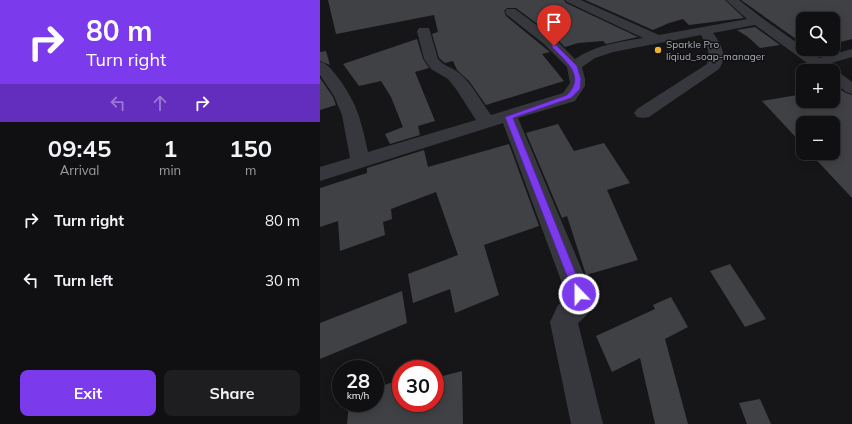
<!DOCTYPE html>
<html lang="en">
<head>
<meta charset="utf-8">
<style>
	:root { --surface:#101012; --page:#1e1e20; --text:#f1f3f6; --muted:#9c9d9f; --line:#303032; --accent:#7c3aed }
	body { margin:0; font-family:Mulish,sans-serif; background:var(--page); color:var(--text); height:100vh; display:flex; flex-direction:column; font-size:15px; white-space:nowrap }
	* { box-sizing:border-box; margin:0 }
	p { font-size:13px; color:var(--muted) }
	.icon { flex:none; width:22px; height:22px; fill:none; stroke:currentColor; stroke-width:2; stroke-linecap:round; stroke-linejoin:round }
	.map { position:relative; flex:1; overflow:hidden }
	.side { display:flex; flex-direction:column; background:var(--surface); width:320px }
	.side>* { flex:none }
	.guide { background:#7c3aed; color:#fff; overflow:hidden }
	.controls { position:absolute; left:476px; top:12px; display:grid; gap:8px }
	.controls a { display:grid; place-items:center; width:44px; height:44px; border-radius:8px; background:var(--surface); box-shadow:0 2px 10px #0003,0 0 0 1px var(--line); font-size:20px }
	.speed { position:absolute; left:12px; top:360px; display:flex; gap:8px; font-size:20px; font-weight:700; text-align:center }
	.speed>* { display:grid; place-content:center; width:52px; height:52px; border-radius:50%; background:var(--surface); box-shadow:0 2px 10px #0003,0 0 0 1px var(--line); line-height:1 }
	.speed small { font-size:10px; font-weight:400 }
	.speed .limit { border:6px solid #d22; background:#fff; color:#111 }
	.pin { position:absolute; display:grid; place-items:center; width:34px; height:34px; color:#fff; margin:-41px -17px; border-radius:50% 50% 50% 0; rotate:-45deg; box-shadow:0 0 4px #0007 }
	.pin .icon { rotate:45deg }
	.me { position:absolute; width:44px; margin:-22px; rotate:338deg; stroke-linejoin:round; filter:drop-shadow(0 0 3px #0008) }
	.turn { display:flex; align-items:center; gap:14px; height:84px; padding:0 20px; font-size:18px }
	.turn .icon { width:52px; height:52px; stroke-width:2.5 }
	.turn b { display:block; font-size:28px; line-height:34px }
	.lanes { display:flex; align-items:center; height:38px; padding:0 20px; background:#0003; justify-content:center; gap:20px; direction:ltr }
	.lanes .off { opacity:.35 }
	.eta { display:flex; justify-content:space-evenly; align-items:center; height:68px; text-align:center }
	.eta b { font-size:24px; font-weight:700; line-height:28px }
	.cta { display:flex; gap:8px; margin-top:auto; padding:8px 20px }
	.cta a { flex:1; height:46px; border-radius:8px; background:var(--accent); color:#fff; font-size:16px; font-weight:700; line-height:46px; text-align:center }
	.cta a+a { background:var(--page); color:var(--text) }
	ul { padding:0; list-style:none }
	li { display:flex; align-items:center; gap:12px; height:60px; padding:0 20px }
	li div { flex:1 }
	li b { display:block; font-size:15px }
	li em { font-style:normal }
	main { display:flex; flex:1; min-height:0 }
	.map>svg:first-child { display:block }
	.building { fill:#404145 }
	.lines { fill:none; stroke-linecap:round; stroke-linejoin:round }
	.minor { fill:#37383d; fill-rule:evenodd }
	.route { fill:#7c3aed; stroke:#51269a }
	.poi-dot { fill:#f2b134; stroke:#111113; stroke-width:1.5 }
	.labels { text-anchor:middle; stroke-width:3; stroke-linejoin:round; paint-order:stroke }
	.far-poi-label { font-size:10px; fill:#a8adb8; stroke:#111113; text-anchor:start }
</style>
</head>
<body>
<main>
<section class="side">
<div class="guide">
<div class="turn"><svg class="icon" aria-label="right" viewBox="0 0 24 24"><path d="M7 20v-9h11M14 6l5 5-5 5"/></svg><div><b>80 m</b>Turn right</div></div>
<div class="lanes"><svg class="icon off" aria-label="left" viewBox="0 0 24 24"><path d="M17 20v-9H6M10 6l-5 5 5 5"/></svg><svg class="icon off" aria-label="ahead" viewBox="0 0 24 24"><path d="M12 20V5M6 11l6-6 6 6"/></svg><svg class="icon" aria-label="right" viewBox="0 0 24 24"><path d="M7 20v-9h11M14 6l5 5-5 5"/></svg></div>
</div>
<div class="eta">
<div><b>09:45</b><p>Arrival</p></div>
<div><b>1</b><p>min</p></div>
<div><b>150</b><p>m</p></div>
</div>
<ul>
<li><svg class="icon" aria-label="right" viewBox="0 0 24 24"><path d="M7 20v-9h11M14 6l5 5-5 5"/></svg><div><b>Turn right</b></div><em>80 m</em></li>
<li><svg class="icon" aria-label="left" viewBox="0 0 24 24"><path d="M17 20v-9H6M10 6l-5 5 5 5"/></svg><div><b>Turn left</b></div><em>30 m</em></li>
</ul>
<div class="cta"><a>Exit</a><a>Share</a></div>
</section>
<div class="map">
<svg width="532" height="424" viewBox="0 0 532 424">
	<rect width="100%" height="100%" fill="#161618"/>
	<path class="building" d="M8,0H244L246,3L318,37L286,44L283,41L258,43L245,47L235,37L196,8H187L184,11L186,16L230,52L222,54L244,81L166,105L149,81L137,70L133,61L125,63L119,58L112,34L118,32L114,15L16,34Z
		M265,0H405L424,18L369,25L363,19L349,23L333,30Z
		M421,0H532V39L513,44V19H483V44Z
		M435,27L460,45L440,48L428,37L417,30Z
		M97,39L103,59L109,68L95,72L115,121L98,126L100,135L70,144L65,134L83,127L71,97L61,81L39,86L23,64Z
		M6,51L10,65L0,61V52Z
		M0,78L13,97L16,105L0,110Z
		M519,89L526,93L532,95V198L490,153H513V123H483V145L442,101L483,94V101H513V90Z
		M238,124L254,151L284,143L310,183L287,190L318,260L266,275L247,216L242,218L206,133Z
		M189,144L219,226L164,245L179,295L135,313L130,289L93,303L88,274L138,255L116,192L71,209L72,219L63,222L65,235L20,251L18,221L0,227V188L47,173V168L104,150L108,167Z
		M410,264L446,319L425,327L390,271Z
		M82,291L87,323L0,359V323Z
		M351,297L368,327L345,339L368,424H335L320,358L292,372L276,336L335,309L333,305Z
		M142,371L143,424H27L29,403H55V388L80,380L79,403H115V378Z
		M440,399L451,424H427L419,403Z"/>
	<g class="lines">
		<path class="minor" d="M245,0H261L339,35L427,19L406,0H419L442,18L483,47V49H486L499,58L532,49V57L508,64L532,82V94L526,92L513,82V71H498L435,25L393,33C401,44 408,56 399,69L329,117L323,118L317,117L314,113L317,109L387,64C391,53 387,45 381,35L293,52L275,58L262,67L265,79V86L255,101L198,118L272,294C272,310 270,313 258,323L283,424H251L230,322L238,305L246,299V294L183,123L0,181V167L30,158L22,115L14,96L0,75V62C7,63 11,69 16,75C37,102 41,120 48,152L156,120L136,89L128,79L111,69L104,59L97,31L99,28H109L118,59C123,66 132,67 139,73C152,83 161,102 171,115L243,93L250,83L247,67L224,44L187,15L185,12L187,9H195L234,38L255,59C275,45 299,42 323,38L247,2Z"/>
	</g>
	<path class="route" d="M232,45H236L257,66L261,79L260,89L251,98L193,118L264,294L263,298L259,299L255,298L254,294L185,117L247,95C266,76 246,62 232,47Z"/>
	<circle class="poi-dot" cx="338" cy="50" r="4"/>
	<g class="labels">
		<g class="far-poi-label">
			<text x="346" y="48">Sparkle Pro<tspan x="346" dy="12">liqiud_soap-manager</tspan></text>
		</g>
	</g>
</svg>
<div class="controls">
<a><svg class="icon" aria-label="search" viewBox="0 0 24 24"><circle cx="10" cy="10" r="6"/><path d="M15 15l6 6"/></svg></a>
<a>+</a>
<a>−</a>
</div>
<div class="speed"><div>28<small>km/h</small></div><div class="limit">30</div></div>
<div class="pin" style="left:234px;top:46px;background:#d93025"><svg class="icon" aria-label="arrive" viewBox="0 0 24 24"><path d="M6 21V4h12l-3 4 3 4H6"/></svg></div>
<svg class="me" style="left:259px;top:294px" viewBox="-20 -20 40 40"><circle r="17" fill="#7c3aed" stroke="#fff" stroke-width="3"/><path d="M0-11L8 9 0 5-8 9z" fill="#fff"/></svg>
</div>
</main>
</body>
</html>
